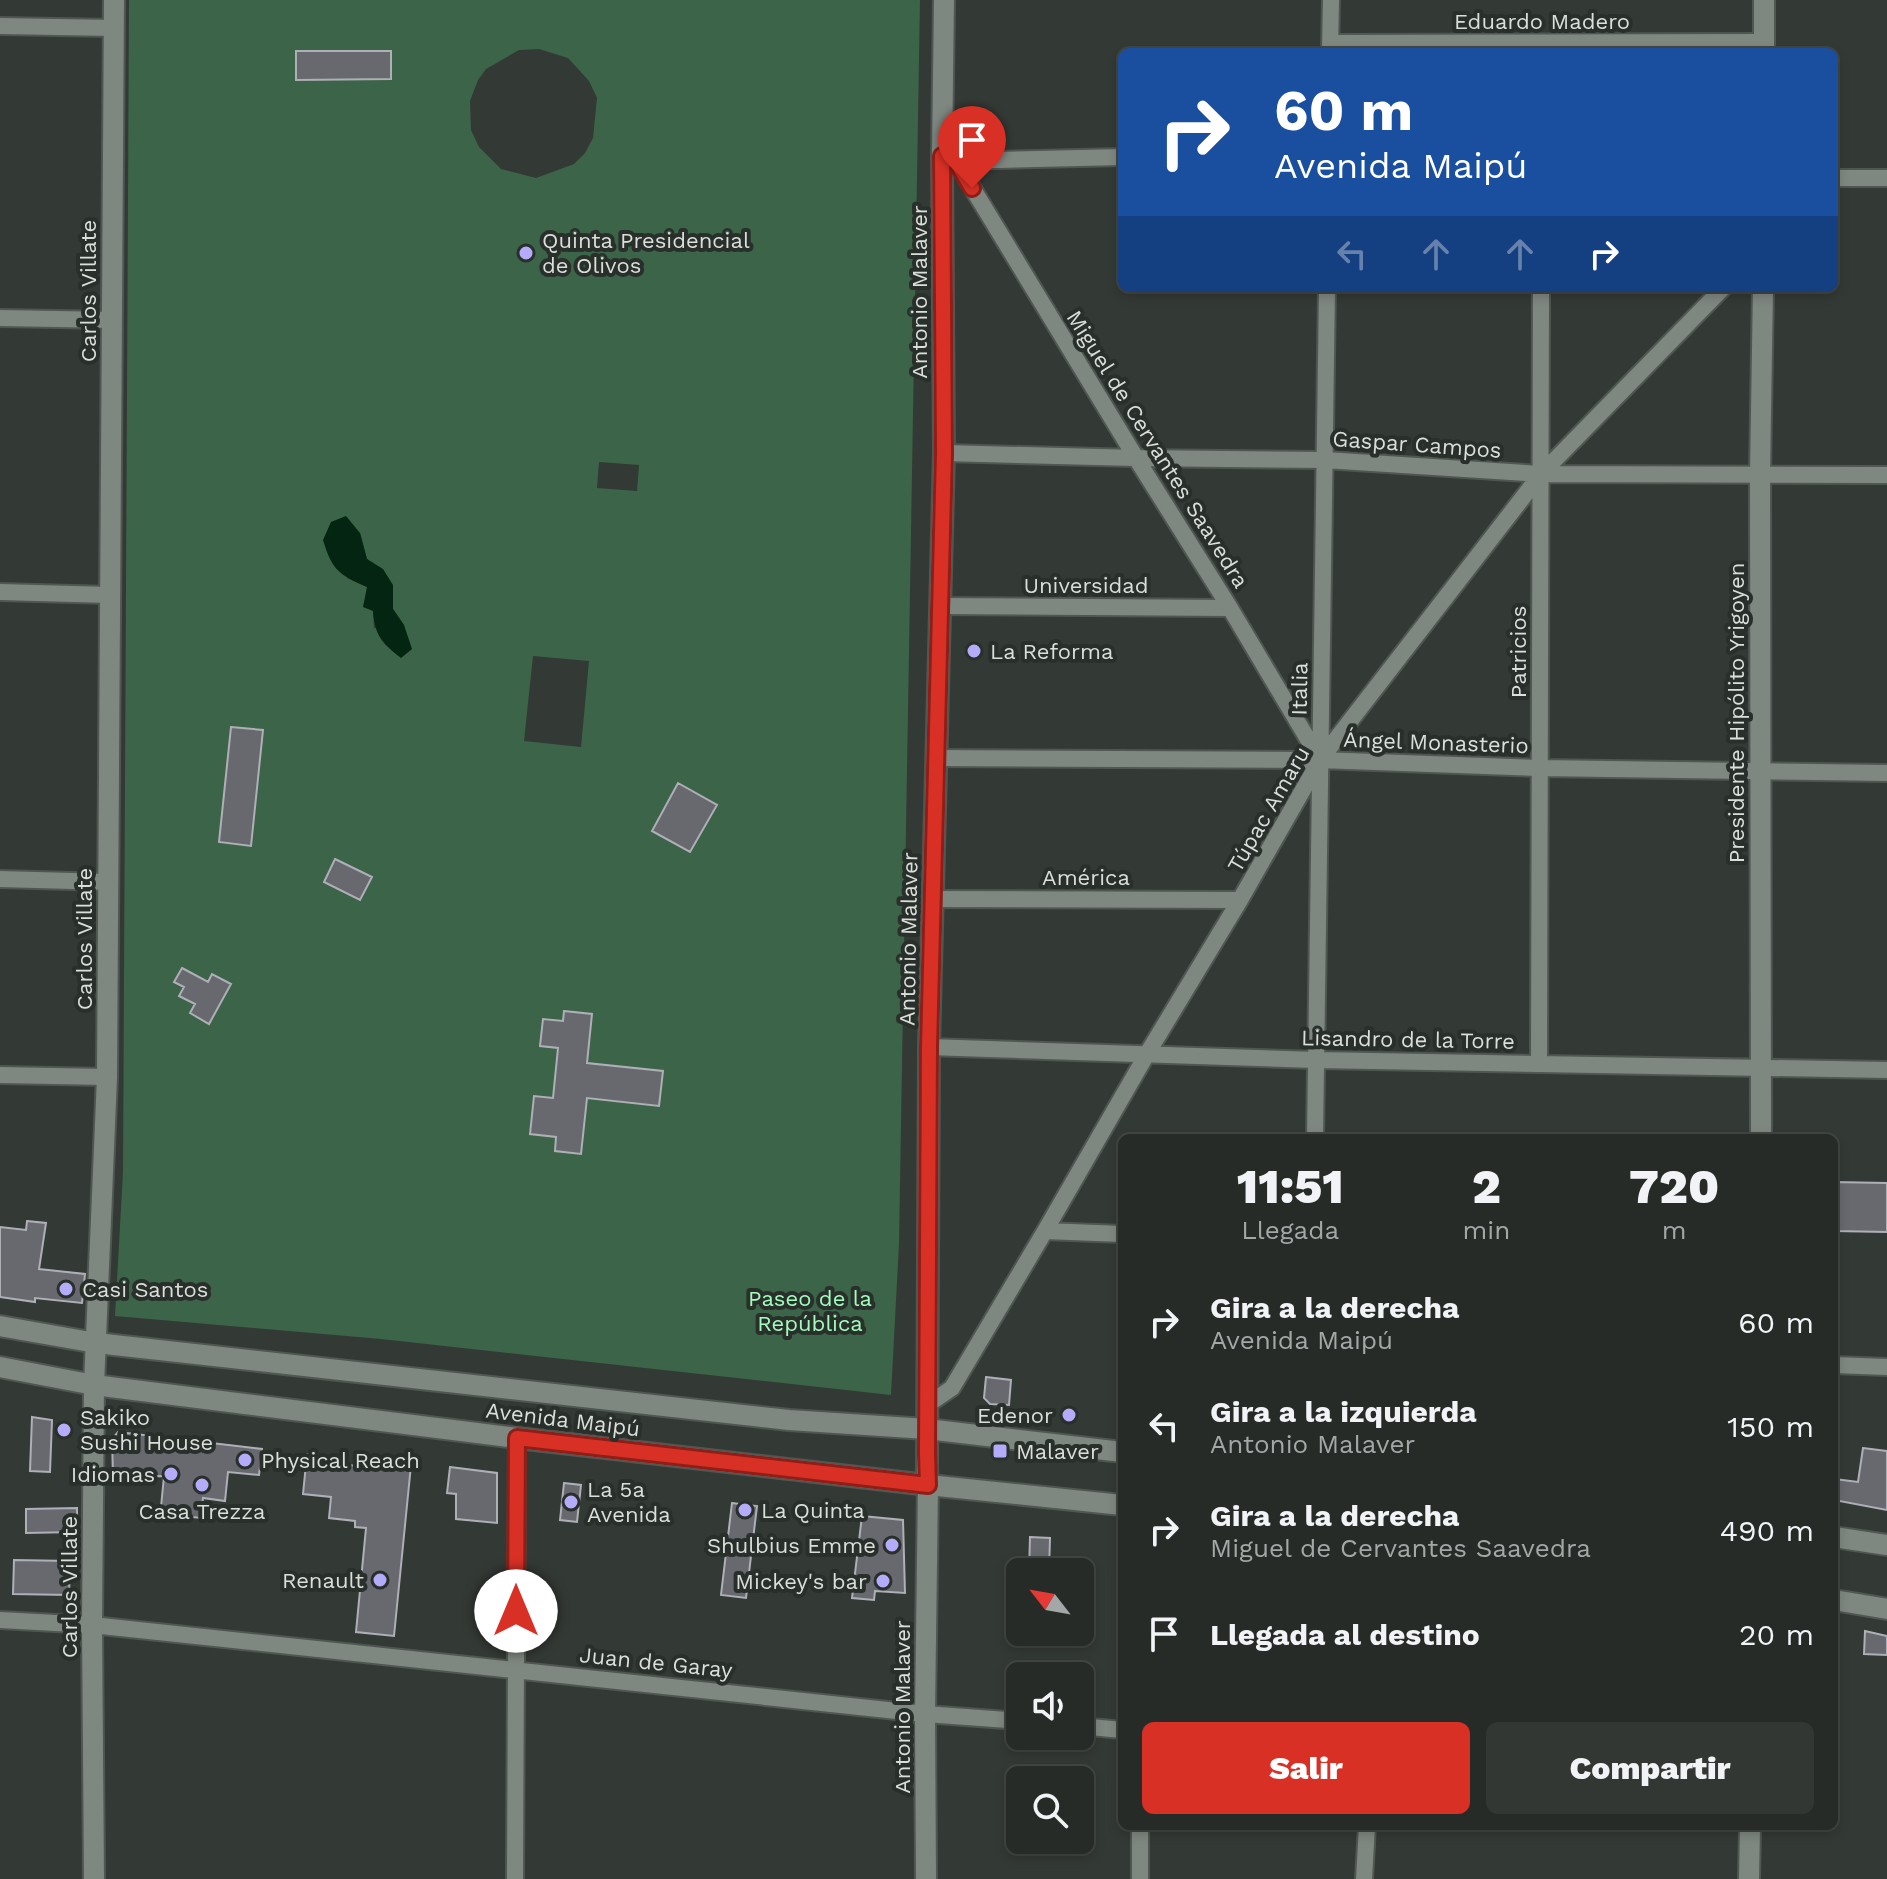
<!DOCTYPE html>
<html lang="es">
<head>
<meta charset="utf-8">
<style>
	:root { --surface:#262b27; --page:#323733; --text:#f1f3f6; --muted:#a4a7a7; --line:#424744; --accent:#d93025 }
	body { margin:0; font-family:"Work Sans",sans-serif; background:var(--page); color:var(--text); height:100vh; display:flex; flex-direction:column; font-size:30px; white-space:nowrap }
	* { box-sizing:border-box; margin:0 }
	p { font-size:26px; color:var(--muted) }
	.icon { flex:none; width:44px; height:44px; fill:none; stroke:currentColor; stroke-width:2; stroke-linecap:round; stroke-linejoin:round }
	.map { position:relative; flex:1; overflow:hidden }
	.side { position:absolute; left:1118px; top:1134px; width:720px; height:696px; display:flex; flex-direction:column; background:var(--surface); border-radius:12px; box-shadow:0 4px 12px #0003,0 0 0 2px var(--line) }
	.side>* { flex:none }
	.banner { position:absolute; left:1118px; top:48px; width:720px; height:244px; border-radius:12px; box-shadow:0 4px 12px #0003,0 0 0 2px var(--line); background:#1a4fa0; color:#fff; overflow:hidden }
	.needle { width:52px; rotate:301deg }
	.controls { position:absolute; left:1006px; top:1558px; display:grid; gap:16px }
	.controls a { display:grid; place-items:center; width:88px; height:88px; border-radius:12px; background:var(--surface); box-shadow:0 4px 12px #0003,0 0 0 2px var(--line); font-size:40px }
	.pin { position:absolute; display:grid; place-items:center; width:68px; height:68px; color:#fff; margin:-82px -34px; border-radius:50% 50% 50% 0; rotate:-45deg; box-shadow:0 0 8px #0007 }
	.pin .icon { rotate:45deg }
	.me { position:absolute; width:88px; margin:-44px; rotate:0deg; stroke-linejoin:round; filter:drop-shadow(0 0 6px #0008) }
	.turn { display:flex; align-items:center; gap:28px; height:168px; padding:0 24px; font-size:36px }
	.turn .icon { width:104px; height:104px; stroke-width:2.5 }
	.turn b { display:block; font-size:56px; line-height:68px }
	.lanes { display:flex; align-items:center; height:76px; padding:0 24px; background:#0003; justify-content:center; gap:40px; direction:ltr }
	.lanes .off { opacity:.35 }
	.eta { display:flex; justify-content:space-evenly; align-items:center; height:136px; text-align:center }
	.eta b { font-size:48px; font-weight:800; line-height:56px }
	.action { display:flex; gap:16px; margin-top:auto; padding:16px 24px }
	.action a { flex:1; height:92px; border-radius:12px; background:var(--accent); color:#fff; font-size:32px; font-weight:800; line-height:92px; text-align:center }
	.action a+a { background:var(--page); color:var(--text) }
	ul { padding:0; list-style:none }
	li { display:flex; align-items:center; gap:24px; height:104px; padding:0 24px }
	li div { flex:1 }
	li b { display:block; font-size:30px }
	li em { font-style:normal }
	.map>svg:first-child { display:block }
	.green { fill:#3c6448; fill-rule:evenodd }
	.water { fill:#032511 }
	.building { fill:#68686f; stroke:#afafb8; stroke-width:2 }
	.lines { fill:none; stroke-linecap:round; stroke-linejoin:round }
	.minor-casing { stroke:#505652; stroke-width:20 }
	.tertiary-casing { stroke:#505652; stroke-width:24 }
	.secondary-casing { stroke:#505652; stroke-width:24 }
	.minor { stroke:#7f8781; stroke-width:16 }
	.tertiary { stroke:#7f8781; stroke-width:20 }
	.secondary { stroke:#7f8781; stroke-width:20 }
	.route-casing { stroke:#8d1f18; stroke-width:20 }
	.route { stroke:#d93025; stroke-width:14 }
	.poi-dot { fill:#b4acf9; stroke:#292f2a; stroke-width:3 }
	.labels { text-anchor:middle; stroke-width:8; stroke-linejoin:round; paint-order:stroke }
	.street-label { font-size:22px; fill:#dbdfdc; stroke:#292f2a }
	.poi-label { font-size:22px; fill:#dbdfdc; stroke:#292f2a; text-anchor:start }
	.park-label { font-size:22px; fill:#a2fdbd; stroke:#292f2a }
</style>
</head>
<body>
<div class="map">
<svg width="1887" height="1879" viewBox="0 0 1887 1879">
	<rect width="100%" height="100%" fill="#333934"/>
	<path class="green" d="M129,0H920L899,1244L891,1395L381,1339L115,1316L123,1172ZM539,49L568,58L589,81L597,98L593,138L585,153L574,164L536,178L501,169L479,147L471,130L470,101L478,80L486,69L519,50ZM297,51H390L391,79L297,80ZM599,462L639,465L637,491L597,488ZM360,533L367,559L393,585V609L404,625L374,628L373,611L367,587L347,578ZM533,656L589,661L581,747L524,741ZM231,728L263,731L251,846L219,842ZM678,784L717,805L690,852L652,831ZM335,859L371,877L361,900L324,882ZM183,968L208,982L209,1024L190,1014L195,1004L179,996L184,987L175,982ZM544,1019L563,1021L587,1063L659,1106L587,1098L581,1154L555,1151L556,1137L531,1134L535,1097L553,1098L558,1048L541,1046Z"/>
	<path class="water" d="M346,516L360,533L367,559L383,569L393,585V609L404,625L412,649L401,658C382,643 375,636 373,611L363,607L367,587C339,575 332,570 323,540L331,522Z"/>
	<path class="building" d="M296,51H391V79L296,80Z
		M231,727L263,730L251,846L219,842Z
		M678,783L717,805L690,852L652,831Z
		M335,859L372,877L360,900L324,882Z
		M182,968L208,982L212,974L231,984L209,1024L190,1013L195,1004L179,996L184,987L174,982Z
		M564,1011L592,1014L587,1063L663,1071L659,1106L587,1098L581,1154L555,1151L556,1137L530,1134L534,1096L553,1098L558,1048L540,1046L543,1019L563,1021Z
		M1834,1182L1887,1183V1232L1834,1231Z
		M27,1221L46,1223L39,1269L85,1274L82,1303L35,1298V1302L0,1297V1227L26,1230Z
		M986,1377L1011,1380L1009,1405L990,1404L984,1398Z
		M32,1417L52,1420L50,1472L30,1471Z
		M118,1432L262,1449L259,1475L228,1472L225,1501L203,1498L201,1518L173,1515L174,1508L161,1507L164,1476L113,1477L112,1439Z
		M1863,1448L1887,1451V1510L1834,1500V1479L1858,1482Z
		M307,1454L335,1457L334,1464L372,1467L373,1461L411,1465L394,1636L356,1632L366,1528L355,1527V1521L329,1518L331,1497L303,1494Z
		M450,1467L497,1473V1523L456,1519V1494L447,1493Z
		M564,1483L581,1485L577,1522L560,1520Z
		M732,1503L757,1506L746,1598L721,1595Z
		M77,1508V1532L26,1533V1509Z
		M862,1516L903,1520L905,1593L875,1591L874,1600L852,1598Z
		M1030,1537L1050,1538L1049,1572H1029Z
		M14,1560L70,1561L69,1595L13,1594Z
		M1865,1631L1887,1636V1655L1864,1654Z"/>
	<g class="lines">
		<defs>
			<path id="minor" d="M0,26L114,28
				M1330,43L1763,42
				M1330,50L1331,0
				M948,158L956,161L1122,157
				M956,161L1136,458L1230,608L1319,758
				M1834,178H1887
				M0,318L112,320
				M944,453L1136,458L1325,460L1541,474L1887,475
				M0,592L110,595
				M940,606L1230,608
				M936,758L1320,760L1540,768L1887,773
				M0,879L108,882
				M933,899L1240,900
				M929,1047L1316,1060L1887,1070
				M1539,1064L1541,288
				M0,1075L107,1077
				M1315,1138L1327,288
				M1045,1231L1122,1234
				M1834,1365L1887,1367
				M927,1405L952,1388L1045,1231L1147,1054L1240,900L1320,760L1541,474L1723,288
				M0,1620L92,1625L925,1714L1020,1721
				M1080,1726L1122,1730
				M1140,1826V1879
				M515,1879L517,1438
				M1364,1879L1367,1826"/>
			<path id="tertiary" d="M1764,52V0
				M1761,1138L1760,474L1763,288
				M94,1879L92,1625L94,1385L107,1077L114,0
				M926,1879L925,1714L928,1485L927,1470L929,1047L944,453L942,156L944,0
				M1749,1879L1750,1826"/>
			<path id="secondary" d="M0,1326L96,1343L789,1420L927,1429L1122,1452
				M0,1367L94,1385L517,1438L928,1485L1122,1505
				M1834,1537L1887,1545
				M1834,1600L1887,1609"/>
		</defs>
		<use href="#minor" class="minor-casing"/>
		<use href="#tertiary" class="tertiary-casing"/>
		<use href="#secondary" class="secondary-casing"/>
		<use href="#minor" class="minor"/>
		<use href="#tertiary" class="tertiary"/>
		<use href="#secondary" class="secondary"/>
	</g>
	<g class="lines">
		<defs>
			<path id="route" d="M516,1611L517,1438L928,1485L927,1454L929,1047L944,453L942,156L956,161L972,188"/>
		</defs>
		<use href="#route" class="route-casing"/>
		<use href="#route" class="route"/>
	</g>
	<g class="poi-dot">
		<circle cx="526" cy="253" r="8"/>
		<circle cx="974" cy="651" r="8"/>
		<circle cx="66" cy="1289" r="8"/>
		<circle cx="1069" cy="1415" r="8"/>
		<circle cx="64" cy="1430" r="8"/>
		<rect x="992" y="1443" width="16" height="16" rx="4"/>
		<circle cx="245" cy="1460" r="8"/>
		<circle cx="171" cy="1474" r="8"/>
		<circle cx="202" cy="1485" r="8"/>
		<circle cx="571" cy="1502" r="8"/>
		<circle cx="745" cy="1510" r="8"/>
		<circle cx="892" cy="1545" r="8"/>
		<circle cx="380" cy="1580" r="8"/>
		<circle cx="883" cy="1581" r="8"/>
	</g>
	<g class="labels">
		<g class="street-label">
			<text x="1542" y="29">Eduardo Madero</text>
			<text transform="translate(88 291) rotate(-90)" y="8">Carlos Villate</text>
			<text transform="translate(919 292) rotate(-90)" y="8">Antonio Malaver</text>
			<text transform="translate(1417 444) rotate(4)" y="8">Gaspar Campos</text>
			<text transform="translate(1158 449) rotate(58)" y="8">Miguel de Cervantes Saavedra</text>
			<text x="1086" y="593">Universidad</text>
			<text transform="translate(1518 652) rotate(-90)" y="8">Patricios</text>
			<text transform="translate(1299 689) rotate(-89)" y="8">Italia</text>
			<text transform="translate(1736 713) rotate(-90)" y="8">Presidente Hipólito Yrigoyen</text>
			<text transform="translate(1436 742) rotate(2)" y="8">Ángel Monasterio</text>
			<text transform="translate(1268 809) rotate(-60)" y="8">Túpac Amaru</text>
			<text x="1086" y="885">América</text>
			<text transform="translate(84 939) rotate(-90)" y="8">Carlos Villate</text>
			<text transform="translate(908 939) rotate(-89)" y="8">Antonio Malaver</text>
			<text transform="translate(1408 1039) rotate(1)" y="8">Lisandro de la Torre</text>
			<text transform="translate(563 1419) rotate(7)" y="8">Avenida Maipú</text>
			<text transform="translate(69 1587) rotate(-90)" y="8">Carlos Villate</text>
			<text transform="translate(656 1662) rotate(6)" y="8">Juan de Garay</text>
			<text transform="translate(902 1707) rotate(-90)" y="8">Antonio Malaver</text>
		</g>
		<g class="poi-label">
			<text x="542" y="248">Quinta Presidencial<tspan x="542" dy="25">de Olivos</tspan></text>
			<text x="990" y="659">La Reforma</text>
			<text x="82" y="1297">Casi Santos</text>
			<text x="1053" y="1423" text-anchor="end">Edenor</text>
			<text x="80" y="1425">Sakiko<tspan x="80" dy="25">Sushi House</tspan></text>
			<text x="1016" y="1459">Malaver</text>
			<text x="261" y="1468">Physical Reach</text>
			<text x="155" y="1482" text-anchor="end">Idiomas</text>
			<text x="587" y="1497">La 5a<tspan x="587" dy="25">Avenida</tspan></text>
			<text x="761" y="1518">La Quinta</text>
			<text x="202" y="1519" text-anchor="middle">Casa Trezza</text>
			<text x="876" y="1553" text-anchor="end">Shulbius Emme</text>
			<text x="364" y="1588" text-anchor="end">Renault</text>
			<text x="867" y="1589" text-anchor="end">Mickey's bar</text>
		</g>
		<g class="park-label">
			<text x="810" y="1306">Paseo de la<tspan x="810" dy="25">República</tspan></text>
		</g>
	</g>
</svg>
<div class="controls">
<a><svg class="needle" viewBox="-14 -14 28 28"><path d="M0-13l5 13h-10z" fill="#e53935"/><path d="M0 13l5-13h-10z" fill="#a4a7a7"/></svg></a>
<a><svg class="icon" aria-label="sound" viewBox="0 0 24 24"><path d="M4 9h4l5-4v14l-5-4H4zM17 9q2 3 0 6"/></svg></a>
<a><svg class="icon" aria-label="search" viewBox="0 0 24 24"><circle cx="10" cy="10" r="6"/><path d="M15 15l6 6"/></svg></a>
</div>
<div class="pin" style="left:972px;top:188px;background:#d93025"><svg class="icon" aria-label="arrive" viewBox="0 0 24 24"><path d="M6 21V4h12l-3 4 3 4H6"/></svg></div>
<svg class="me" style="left:516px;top:1611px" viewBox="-20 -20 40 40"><circle r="19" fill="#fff"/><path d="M0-13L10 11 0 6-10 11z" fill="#d93025"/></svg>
<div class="banner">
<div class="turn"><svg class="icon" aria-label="right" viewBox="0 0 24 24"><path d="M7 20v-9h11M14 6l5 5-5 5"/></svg><div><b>60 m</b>Avenida Maipú</div></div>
<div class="lanes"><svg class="icon off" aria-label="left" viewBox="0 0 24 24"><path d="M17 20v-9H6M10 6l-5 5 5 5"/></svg><svg class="icon off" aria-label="ahead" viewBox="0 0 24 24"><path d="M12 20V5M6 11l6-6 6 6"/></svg><svg class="icon off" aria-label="ahead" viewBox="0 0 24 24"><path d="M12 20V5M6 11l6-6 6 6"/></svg><svg class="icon" aria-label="right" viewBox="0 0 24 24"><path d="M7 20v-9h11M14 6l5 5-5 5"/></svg></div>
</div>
<section class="side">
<div class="eta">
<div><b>11:51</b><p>Llegada</p></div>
<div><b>2</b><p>min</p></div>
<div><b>720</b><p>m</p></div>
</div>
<ul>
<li><svg class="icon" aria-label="right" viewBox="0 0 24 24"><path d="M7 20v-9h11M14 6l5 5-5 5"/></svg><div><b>Gira a la derecha</b><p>Avenida Maipú</p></div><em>60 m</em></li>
<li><svg class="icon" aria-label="left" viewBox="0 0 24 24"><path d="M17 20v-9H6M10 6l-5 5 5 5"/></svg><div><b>Gira a la izquierda</b><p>Antonio Malaver</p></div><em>150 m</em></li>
<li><svg class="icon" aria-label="right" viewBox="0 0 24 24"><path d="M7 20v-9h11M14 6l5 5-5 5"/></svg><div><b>Gira a la derecha</b><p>Miguel de Cervantes Saavedra</p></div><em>490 m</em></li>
<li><svg class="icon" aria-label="arrive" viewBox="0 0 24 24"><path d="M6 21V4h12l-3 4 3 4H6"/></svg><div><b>Llegada al destino</b></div><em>20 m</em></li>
</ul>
<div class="action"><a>Salir</a><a>Compartir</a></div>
</section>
</div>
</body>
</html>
